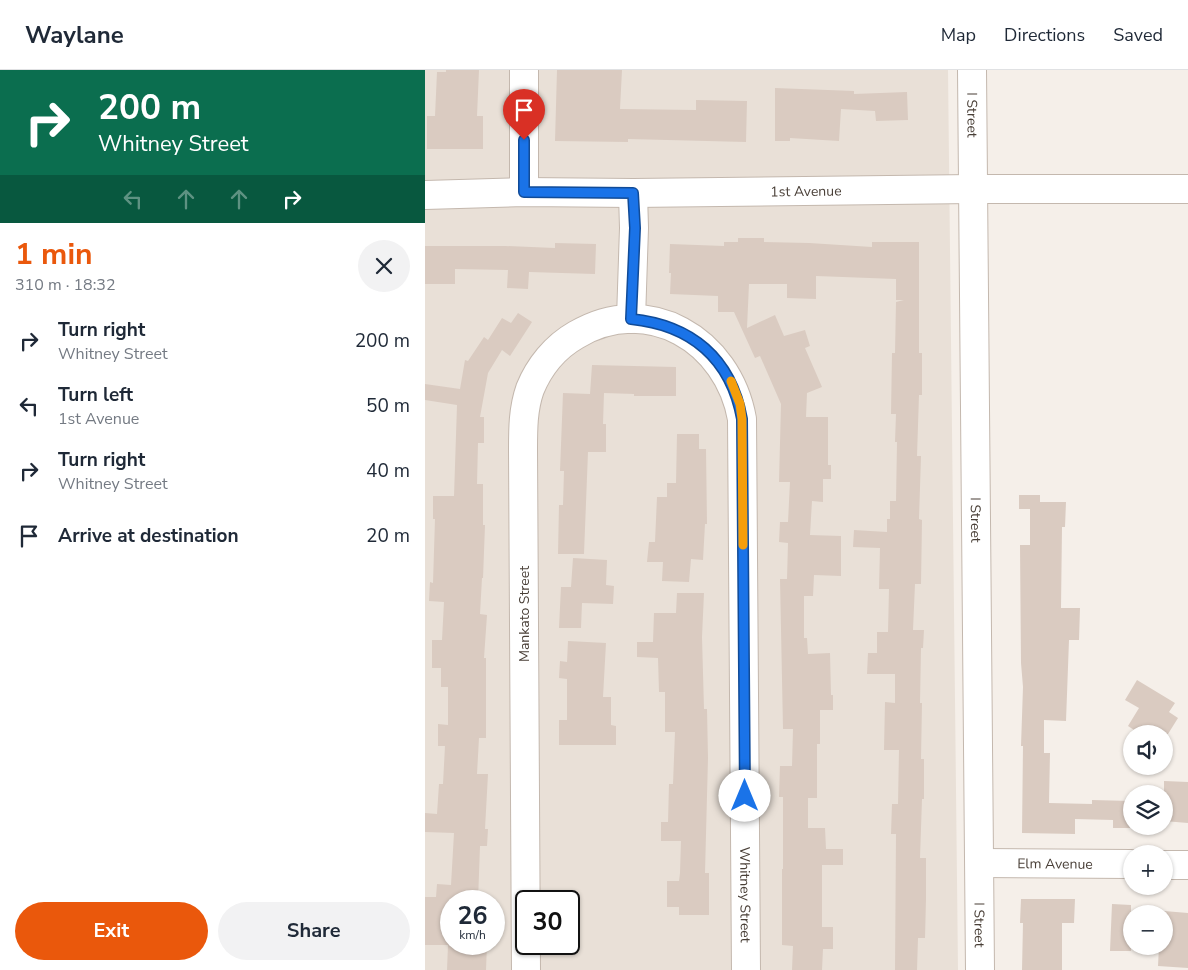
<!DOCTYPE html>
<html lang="en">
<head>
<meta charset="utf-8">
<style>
	:root { --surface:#fff; --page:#f2f2f3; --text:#1f2937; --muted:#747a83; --line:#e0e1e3; --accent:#ea580c }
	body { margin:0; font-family:"Nunito Sans",sans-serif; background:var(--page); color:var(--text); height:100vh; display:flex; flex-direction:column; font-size:19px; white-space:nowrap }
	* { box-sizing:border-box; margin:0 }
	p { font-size:16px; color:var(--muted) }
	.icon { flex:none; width:28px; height:28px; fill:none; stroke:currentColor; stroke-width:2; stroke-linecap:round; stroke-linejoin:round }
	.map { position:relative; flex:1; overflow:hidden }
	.drawer { display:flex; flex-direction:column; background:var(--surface); width:425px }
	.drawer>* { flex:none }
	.top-card { background:#0b6e4f; color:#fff; overflow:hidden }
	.buttons { position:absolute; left:698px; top:655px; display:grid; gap:10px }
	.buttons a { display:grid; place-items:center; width:50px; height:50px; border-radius:50%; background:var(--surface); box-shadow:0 1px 4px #0004; font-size:25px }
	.speed { position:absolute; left:15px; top:820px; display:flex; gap:10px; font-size:25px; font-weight:700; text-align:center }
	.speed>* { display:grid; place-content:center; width:65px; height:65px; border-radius:50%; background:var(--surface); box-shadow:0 1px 4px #0004; line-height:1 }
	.speed small { font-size:12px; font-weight:400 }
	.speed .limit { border:2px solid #111; border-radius:8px; background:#fff; color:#111 }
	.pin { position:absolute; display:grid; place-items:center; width:42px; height:42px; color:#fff; margin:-51px -21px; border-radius:50% 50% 50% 0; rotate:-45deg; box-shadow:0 0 5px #0007 }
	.pin .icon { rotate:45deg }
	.me { position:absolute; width:55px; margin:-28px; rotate:0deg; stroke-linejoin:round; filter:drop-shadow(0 0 4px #0008) }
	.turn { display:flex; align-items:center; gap:18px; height:105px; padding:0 15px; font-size:22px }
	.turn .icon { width:65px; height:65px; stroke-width:2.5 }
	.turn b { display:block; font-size:35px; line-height:42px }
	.lanes { display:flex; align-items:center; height:48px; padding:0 15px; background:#0003; justify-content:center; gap:25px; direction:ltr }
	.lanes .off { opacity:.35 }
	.round { display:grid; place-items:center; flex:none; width:52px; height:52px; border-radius:26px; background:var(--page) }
	.head { display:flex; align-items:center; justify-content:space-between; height:85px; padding:0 15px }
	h1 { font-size:30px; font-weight:700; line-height:38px; color:var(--accent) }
	.cta { display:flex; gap:10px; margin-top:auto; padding:10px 15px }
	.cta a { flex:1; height:58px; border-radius:30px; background:var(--accent); color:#fff; font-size:20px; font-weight:700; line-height:58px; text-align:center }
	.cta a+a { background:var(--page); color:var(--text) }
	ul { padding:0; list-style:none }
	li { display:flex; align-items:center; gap:15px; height:65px; padding:0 15px }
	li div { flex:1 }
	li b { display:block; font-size:19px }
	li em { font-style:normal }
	header { display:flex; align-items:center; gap:30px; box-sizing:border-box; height:70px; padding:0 25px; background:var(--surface); border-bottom:1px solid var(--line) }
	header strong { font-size:24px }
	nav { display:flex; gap:28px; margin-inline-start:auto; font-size:18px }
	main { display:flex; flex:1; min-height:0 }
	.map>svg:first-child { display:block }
	.residential { fill:#e9e0d7; fill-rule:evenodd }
	.building { fill:#dacbc1 }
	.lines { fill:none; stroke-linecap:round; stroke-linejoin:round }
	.minor-casing { stroke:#c4b8ae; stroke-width:30 }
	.minor { stroke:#fff; stroke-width:28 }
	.route-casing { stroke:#114b97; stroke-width:12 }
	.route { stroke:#1a73e8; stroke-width:9 }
	.slow { stroke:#f59e0b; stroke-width:9 }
	.labels { text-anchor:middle; stroke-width:4; stroke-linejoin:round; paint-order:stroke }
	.street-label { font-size:14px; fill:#493f37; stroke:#fff }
</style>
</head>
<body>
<header>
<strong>Waylane</strong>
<nav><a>Map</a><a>Directions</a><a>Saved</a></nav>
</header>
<main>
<section class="drawer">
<div class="top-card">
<div class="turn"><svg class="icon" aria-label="right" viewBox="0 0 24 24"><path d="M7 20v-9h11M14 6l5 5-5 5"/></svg><div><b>200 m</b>Whitney Street</div></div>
<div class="lanes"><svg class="icon off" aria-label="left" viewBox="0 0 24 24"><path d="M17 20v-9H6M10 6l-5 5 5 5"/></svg><svg class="icon off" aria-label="ahead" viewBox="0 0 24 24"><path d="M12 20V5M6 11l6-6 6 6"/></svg><svg class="icon off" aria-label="ahead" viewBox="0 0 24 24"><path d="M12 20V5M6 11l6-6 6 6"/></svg><svg class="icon" aria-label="right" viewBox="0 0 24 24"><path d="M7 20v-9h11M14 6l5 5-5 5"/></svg></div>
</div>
<div class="head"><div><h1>1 min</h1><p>310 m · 18:32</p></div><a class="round"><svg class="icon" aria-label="close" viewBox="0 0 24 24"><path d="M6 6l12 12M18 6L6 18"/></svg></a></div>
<ul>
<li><svg class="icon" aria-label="right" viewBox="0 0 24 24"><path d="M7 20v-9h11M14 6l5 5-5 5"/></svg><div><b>Turn right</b><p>Whitney Street</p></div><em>200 m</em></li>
<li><svg class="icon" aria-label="left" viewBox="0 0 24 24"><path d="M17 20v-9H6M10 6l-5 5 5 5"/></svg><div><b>Turn left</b><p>1st Avenue</p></div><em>50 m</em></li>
<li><svg class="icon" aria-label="right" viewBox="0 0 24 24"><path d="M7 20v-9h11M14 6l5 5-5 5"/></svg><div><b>Turn right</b><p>Whitney Street</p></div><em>40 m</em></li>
<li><svg class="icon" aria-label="arrive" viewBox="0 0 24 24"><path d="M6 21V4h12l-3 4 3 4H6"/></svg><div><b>Arrive at destination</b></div><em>20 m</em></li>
</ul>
<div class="cta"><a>Exit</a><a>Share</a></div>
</section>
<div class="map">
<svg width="763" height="900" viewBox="0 0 763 900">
	<rect width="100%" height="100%" fill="#f5efe9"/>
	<path class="residential" d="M0,0H523L533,900H0ZM26,831H69V874H26ZM101,831H144V874H101Z"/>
	<path class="building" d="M21,0H54L52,46H58V79H2V46H10L12,2H21Z
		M132,0H197L195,39L271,40V30L322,31L321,72L203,69V72L130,71Z
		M350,18L429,21V24L482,22L483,50L451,51L450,41L416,39L414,71L365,68V71H350Z
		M313,168H339V172L384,173L447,177V172H494V283H497V325H494L492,386H496L494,449L497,450L496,514H490L488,560H499L498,578H496L495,633H497L496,689H499V729H497L495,788H501V829L500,868H493L492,900H470L471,764H466L467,734H473L474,680H459L460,632L470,633V604H442L443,583H452V562H463L464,519H454L455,478L428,477L429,460L462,462V449H465V431H471L472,372H470L471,344H466L467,283H470L471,232L479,230H471V209L391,206V229L362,228V214H324L322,258L350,245L359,266L380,260L385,276L380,278L397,317L382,323L381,347H403V395H406V409H398V432L387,431L385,465L416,466V506L389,505L388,526H379V568H382L383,584L405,583L406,625H408V640H395V674H392V728H383V758H400L401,779H418V795H397V857H408V879H398L397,900H367L368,876L357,875V799H358V727H354L355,696H367L368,659H358L355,509H362L363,473L354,472L355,452H363L365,412H354L356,334L335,286L330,288L309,242H293V226L245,224L246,203H244L245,174L299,176V172H313Z
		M130,173L171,174L170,204L104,202L103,219L82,218L83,200L30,199V214H0V176H80L130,178Z
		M93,243L107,252L85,286L77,280L63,303L55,347H59V373H53L52,414H58V455H60L58,508H57L55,544L62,545L59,588H61V668H54L52,704H63L60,759H63L62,776H55L53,831H26V874H62L61,900H22L23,875H0V827H11L12,814L26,815L29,763L0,762V743L12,744L14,714H18L20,676H13V654L23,655V617H16V598H7V570H17L19,532L4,531L5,512L8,513L10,449H8V426H29L32,335L0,330V314L35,319L40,290L43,291L59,267L63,270L77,248L86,253Z
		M167,295L251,297V326H209V324L179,323L178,354H181V382H163L159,484H133L134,435H138L139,401H135L138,323L165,324Z
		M252,364H274V379H281L282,454H280L278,490L266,489L264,512L237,511L238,492H222L224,472H230L232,427H242V413H251Z
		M594,425H615V432H641L640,457H637L636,538H655L654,570H644L641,651L619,650V683H625L624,733L667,734V730L706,731V758H688V750L650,749V764L597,763L598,676H596L598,617L596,593L595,475H605V439H594Z
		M148,488L182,490L181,515L189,516L188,534L157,533L156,558H134L136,517H146Z
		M252,523H279L277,567L279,639H282L283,688L280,803H284V845H254V837H242V811H254L255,803L256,771H236V752H243L244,714H248L250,662H240V622H234L233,588L212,587V572H228L229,543H251Z
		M143,571L181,573L178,627H186V655L191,656V675H134V650H142V609L134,608L135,591L142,592Z
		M712,610L750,633L744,642L753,648L743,664H715L703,656L714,638L700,630Z
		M739,711L763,712V753L739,751Z
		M596,829H650L649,853H637V900H597L598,853H595Z
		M687,834L706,835V881H685Z
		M739,841L763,843V898L733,896L734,876H739Z"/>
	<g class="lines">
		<defs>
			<g id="minor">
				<path d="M99,0V122"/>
				<path id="s1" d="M547,0L555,900"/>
				<path id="s2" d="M0,125L99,122L208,123L548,119H763"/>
				<path d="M206,249L209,158L208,123"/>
				<path id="s3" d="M555,793L706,794"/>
				<path d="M739,795H763"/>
				<path id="s4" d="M101,900L98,380C98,359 98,339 105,319C114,297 130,277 151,265C223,222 303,270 317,349L321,900"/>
			</g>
		</defs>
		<use href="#minor" class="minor-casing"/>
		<use href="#minor" class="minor"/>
	</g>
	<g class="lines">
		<defs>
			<path id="route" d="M99,70V122L208,123L210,158L206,249C266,255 306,288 317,349L320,726"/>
		</defs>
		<use href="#route" class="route-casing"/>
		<use href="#route" class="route"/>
		<path class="slow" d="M306,311L315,334L317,349L318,475"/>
	</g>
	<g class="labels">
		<g class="street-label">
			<text dy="5" stroke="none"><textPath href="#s1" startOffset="45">I Street</textPath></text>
			<text dy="5" stroke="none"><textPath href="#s2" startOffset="381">1st Avenue</textPath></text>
			<text dy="5" stroke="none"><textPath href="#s1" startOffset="450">I Street</textPath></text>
			<text transform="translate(99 544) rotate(-90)" y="5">Mankato Street</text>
			<text dy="5" stroke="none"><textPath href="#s3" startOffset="75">Elm Avenue</textPath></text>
			<text dy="5" stroke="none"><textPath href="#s4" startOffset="1350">Whitney Street</textPath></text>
			<text dy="5" stroke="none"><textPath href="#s1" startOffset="855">I Street</textPath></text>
		</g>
	</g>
</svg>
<div class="buttons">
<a><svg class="icon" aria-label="sound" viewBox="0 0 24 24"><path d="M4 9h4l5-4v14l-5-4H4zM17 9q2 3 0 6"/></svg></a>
<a><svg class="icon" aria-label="layers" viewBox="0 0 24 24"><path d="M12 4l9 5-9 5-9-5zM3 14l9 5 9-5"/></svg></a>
<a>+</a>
<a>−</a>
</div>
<div class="speed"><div>26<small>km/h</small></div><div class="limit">30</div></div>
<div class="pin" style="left:99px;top:70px;background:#d93025"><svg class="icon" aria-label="arrive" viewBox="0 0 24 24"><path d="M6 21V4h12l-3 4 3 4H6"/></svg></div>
<svg class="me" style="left:320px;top:726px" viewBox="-20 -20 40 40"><circle r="19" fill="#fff"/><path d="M0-13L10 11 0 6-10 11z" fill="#1a73e8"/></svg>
</div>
</main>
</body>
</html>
